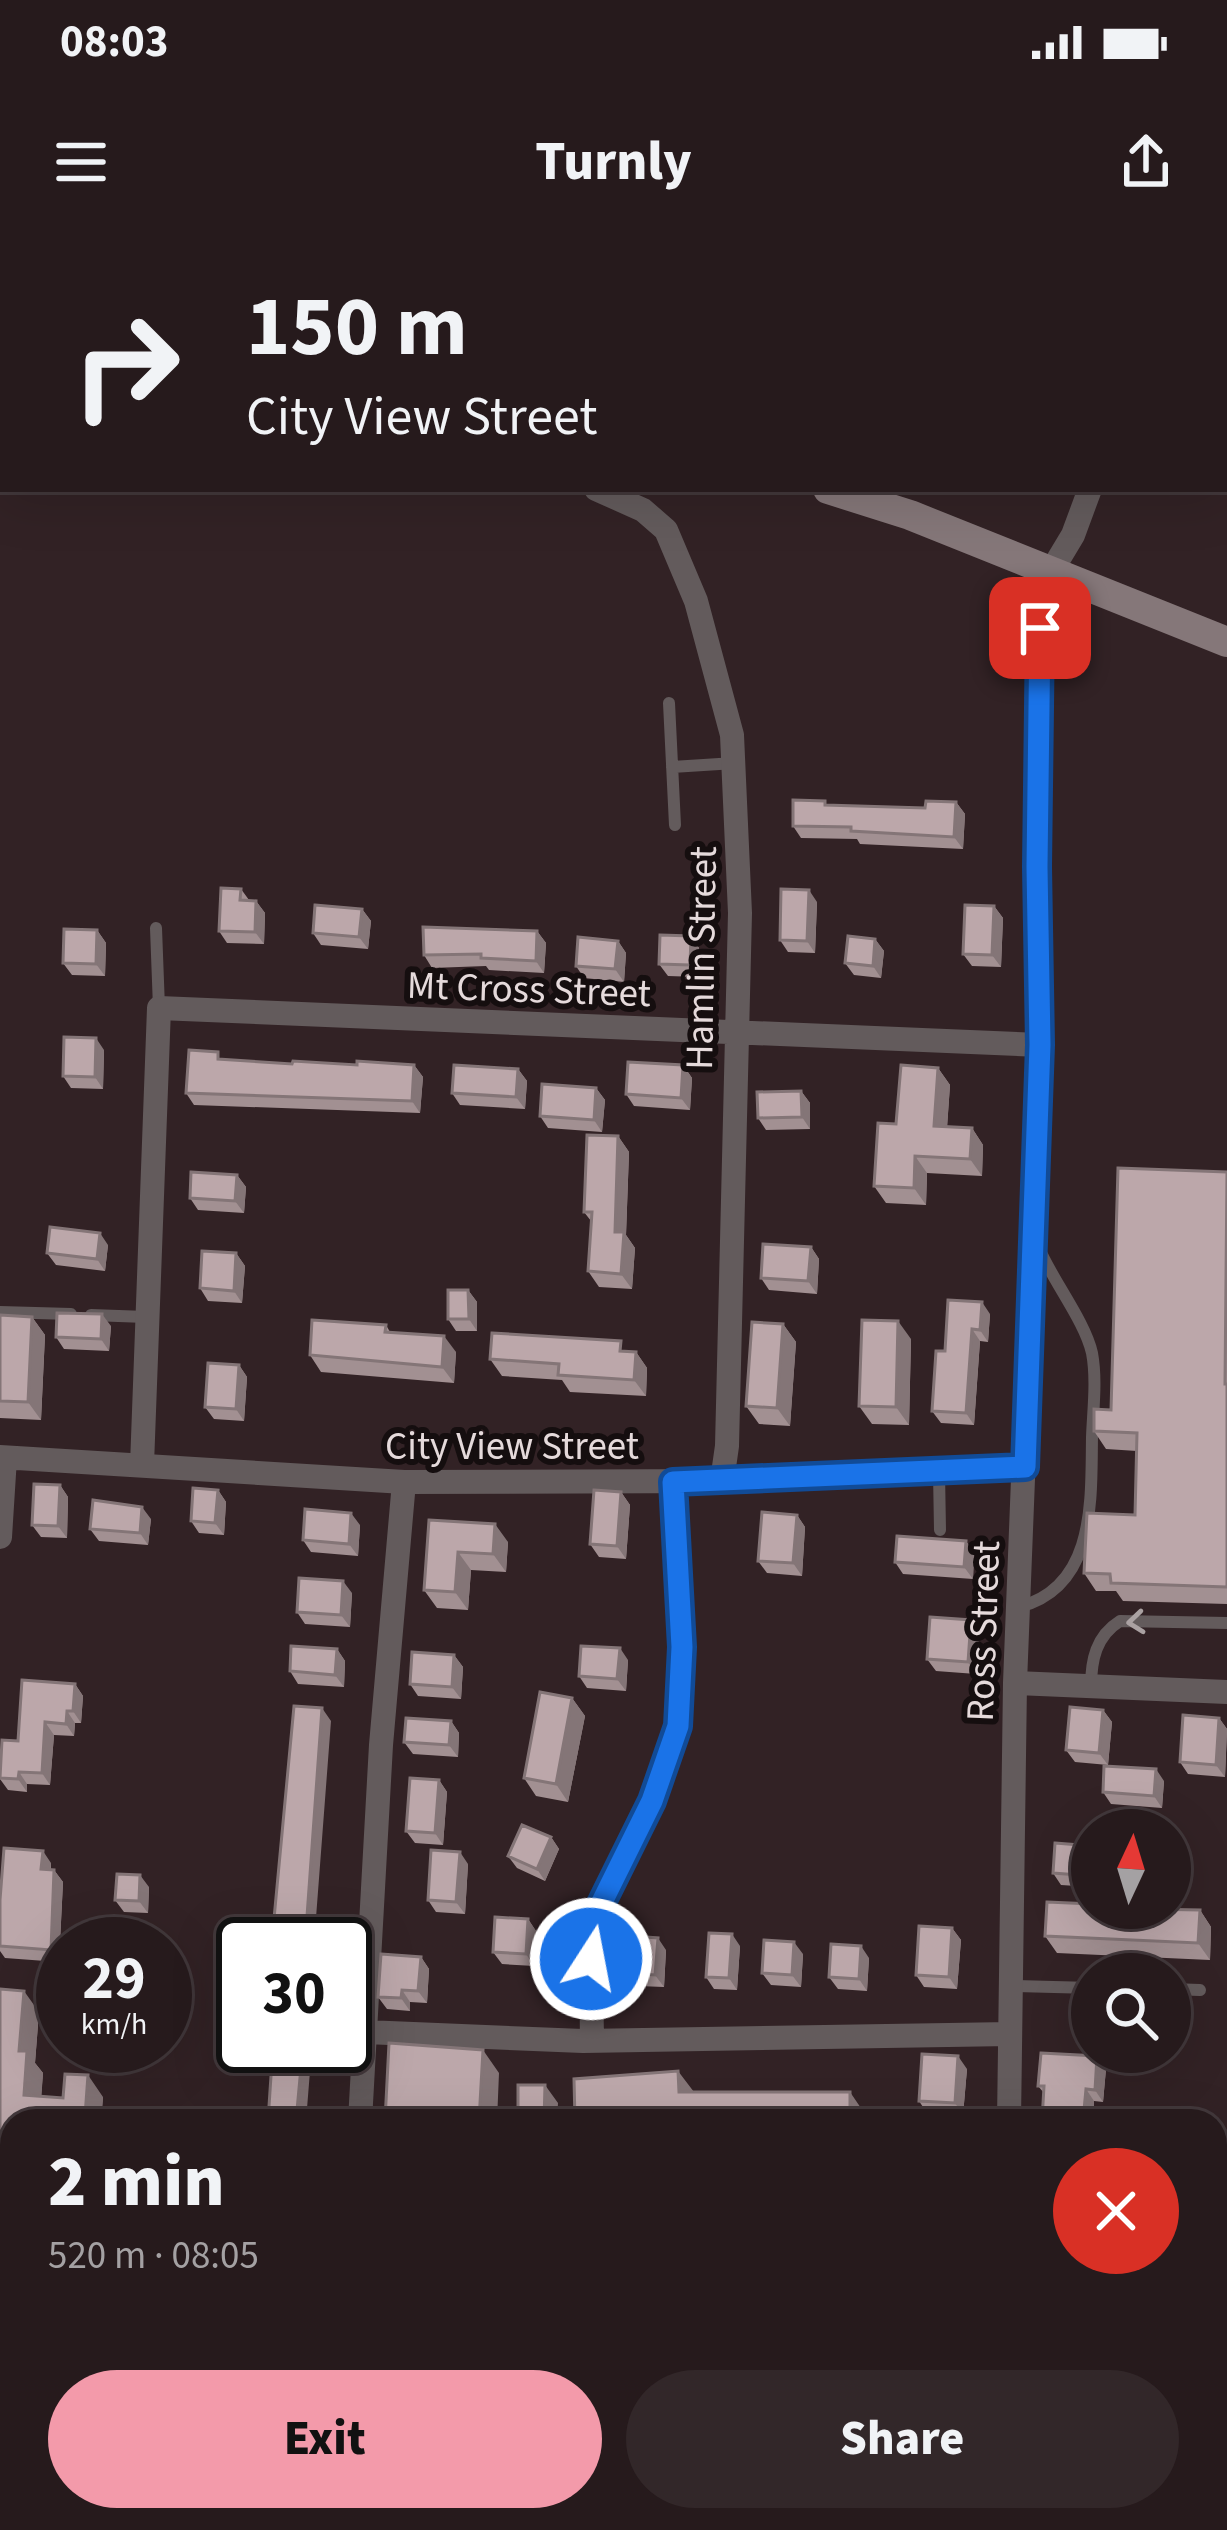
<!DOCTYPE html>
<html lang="en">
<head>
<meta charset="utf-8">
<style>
	:root { --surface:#261a1c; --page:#322729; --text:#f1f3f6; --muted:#a4a1a3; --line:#42383b; --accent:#f39aaa }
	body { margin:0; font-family:"Source Sans 3",sans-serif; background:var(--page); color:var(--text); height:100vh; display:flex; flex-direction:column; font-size:45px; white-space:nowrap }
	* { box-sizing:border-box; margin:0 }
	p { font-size:39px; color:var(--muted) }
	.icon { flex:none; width:66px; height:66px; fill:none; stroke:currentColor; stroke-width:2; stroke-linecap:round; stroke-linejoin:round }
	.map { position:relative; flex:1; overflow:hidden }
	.panel { position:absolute; left:0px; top:1869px; width:1227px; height:423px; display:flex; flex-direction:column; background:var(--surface); border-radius:36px 36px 0 0; box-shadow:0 12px 48px #0002,0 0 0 3px var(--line) }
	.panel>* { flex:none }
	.banner { position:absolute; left:0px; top:0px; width:1227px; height:252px; box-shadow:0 12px 48px #0002,0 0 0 3px var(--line); background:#261a1c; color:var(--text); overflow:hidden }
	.needle { width:78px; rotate:4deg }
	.fabs { position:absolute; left:1071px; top:1569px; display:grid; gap:24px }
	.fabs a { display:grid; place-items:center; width:120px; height:120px; border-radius:50%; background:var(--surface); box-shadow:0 12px 48px #0002,0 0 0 3px var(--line); font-size:60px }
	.speed { position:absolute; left:36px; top:1677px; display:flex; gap:24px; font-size:60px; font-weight:700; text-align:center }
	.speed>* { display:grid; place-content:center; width:156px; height:156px; border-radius:50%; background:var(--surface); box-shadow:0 12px 48px #0002,0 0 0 3px var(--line); line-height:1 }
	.speed small { font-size:30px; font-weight:400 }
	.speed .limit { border:6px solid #111; border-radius:18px; background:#fff; color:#111 }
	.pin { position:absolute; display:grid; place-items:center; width:102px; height:102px; color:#fff; margin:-51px; border-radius:24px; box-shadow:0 6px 18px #0006 }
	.me { position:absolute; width:132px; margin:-66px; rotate:11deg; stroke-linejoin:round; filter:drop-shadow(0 0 9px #0008) }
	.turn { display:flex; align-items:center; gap:42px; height:252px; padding:0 48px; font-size:54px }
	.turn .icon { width:156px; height:156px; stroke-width:2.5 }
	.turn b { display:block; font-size:84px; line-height:102px }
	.round { display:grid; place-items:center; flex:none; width:126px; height:126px; border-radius:63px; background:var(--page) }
	.headline { display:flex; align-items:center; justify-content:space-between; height:204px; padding:0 48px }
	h1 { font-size:72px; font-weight:800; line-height:90px }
	.primary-button { display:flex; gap:24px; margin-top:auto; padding:24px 48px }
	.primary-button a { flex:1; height:138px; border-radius:72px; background:var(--accent); color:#111; font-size:48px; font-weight:800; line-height:138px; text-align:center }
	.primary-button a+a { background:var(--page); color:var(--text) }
	.status { display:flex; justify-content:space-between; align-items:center; height:84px; padding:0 60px; background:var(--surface); direction:ltr }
	.status svg { height:33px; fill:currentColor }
	header { display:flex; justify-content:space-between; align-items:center; height:156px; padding:0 48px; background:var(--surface); font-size:54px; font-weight:800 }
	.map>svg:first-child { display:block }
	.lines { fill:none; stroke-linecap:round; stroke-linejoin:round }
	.service { stroke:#635b5c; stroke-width:12 }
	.minor { stroke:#635b5c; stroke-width:24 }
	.secondary { stroke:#857779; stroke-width:30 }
	.wall { fill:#a29092 }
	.shaded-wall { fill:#847577 }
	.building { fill:#bca7aa; stroke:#847577; stroke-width:3 }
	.oneway { stroke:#aaa1a2 }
	.route-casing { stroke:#114b97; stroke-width:30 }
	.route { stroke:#1a73e8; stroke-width:21 }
	.labels { text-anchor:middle; stroke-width:12; stroke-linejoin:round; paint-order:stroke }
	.street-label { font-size:39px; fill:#e5dadb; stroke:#150e0f }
</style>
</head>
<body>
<div class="status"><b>08:03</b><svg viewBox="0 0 49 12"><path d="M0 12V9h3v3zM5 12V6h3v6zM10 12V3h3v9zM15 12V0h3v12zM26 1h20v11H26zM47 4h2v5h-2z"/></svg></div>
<header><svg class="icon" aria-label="menu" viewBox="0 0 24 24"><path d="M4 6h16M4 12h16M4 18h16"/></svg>Turnly<svg class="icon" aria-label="share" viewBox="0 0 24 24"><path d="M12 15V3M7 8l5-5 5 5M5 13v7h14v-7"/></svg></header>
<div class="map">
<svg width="1227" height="2290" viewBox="0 0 1227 2290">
	<rect width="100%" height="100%" fill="#322225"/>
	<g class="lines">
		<path class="service" d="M669,463L675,585
			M672,527L735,523
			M156,688L159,768
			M0,1072L71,1074
			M91,1075L146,1077
			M939,1232L940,1290
			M1019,1367C1096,1347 1091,1261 1092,1197C1093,1170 1097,1140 1092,1113C1085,1081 1052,1040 1038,1006
			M1091,1447C1091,1420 1096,1396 1120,1381L1227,1383
			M1012,1746L1092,1748
			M1170,1749L1200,1750
			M1148,2280L1191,2286L1196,2290
			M1053,2290V2284"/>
		<path class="minor" d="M1218,3L1220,0
			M596,249L643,270L666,290L696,361L732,495L740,673L727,1206L722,1241
			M0,1217L404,1242L722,1241L1025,1227
			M142,1225L159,768L1040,805
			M0,1297L5,1218
			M1015,1443L1227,1452
			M365,1792L583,1801L1010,1794
			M592,1801L591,1719L596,1674L652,1561L678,1486L682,1407L673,1242
			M360,1881L381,1505L404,1242
			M1009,1881L1015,1443L1040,805L1037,627L1040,389L1052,330L1073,295L1090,249
			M0,2014H12
			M1215,2102L1227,2103
			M342,2280L343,2290
			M999,2290L1000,2280"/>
		<path class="secondary" d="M289,0L293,3
			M828,249L910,275L1227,402"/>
	</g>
	<path class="wall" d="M956,562L965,574L963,609L860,604L857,599L801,598L793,586L829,566L925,568Z
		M241,649L249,660L256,661L265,673L264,704L227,703L219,691Z
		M817,662L815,713L788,712L780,700Z
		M994,666L1003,678L1001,727L972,726L963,714Z
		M362,669L371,681L368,709L321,705L313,693Z
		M97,690L106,703L105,736L72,735L63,723Z
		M537,691L546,703L544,733L489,730L486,726L432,728L424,715Z
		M691,696L699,708L698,737L668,736L659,724Z
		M875,699L884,711L881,738L854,735L845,723Z
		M618,701L626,713L624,742L584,738L576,726Z
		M104,810L103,849L71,848L63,836Z
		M223,819L292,824L414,825L423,837L420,873L194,865L186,853Z
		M683,825L692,838L690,870L634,866L626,854Z
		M938,828L950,845L947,887L972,888L983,905L982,936L927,933L926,965L886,963L874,946Z
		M518,829L527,841L525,869L460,865L452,853Z
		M596,848L605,860L602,892L548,888L540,876Z
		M801,851L810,863V889L766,890L758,878Z
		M618,896L629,912L626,995L635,1008L632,1049L599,1047L588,1031L591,981L584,972Z
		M1227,932V1364L1123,1361L1116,1351H1096L1084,1333L1135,1275L1137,1211L1106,1209L1094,1191L1111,1170Z
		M237,935L246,947L244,973L198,970L190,958Z
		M108,1005L105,1031L56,1025L47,1013Z
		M811,1007L819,1019L817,1054L769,1050L761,1038Z
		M236,1013L245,1026L242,1063L208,1061L200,1048Z
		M468,1050L477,1062V1091H456L448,1079Z
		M990,1074L988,1102L980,1101L974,1185L941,1183L932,1171L945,1111Z
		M0,1075L32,1077L45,1095L41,1180L0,1178Z
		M783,1084L796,1102L790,1186L759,1184L746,1166Z
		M386,1085L390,1092L456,1112L454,1143L321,1132L310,1115Z
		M111,1086L109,1111L64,1109L56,1097Z
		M911,1099L909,1185L872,1184L859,1166Z
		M636,1112L647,1128L646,1156L570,1152L562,1140L502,1136L490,1119Z
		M239,1125L247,1137L244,1181L214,1179L205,1167Z
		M60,1245L68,1257L67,1298L41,1297L32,1285Z
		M218,1250L226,1262L224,1295L199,1293L191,1281Z
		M621,1252L630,1265L626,1319L599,1317L590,1304Z
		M797,1275L805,1287L802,1336L767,1333L758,1321Z
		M151,1279L148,1305L99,1301L90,1289Z
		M429,1280L508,1302L506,1332L471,1330L468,1370L437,1368L424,1350Z
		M360,1285L358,1316L311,1312L303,1300Z
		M966,1301L974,1313L973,1339L903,1334L895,1322Z
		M352,1353L350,1387L305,1384L297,1372Z
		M971,1380L979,1392L976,1434L936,1431L927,1419Z
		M337,1409L345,1421L344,1447L298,1444L290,1431Z
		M454,1415L463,1427L461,1459L418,1456L410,1444Z
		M628,1420L626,1451L587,1448L579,1436Z
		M75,1444L83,1456L81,1483H75L74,1496L54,1495L50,1545L27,1544V1552L8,1550L0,1539L18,1501Z
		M572,1458L585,1476L568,1562L536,1556L524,1538Z
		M1103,1470L1112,1482L1108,1525L1075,1522L1066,1510Z
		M1219,1478L1227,1489L1225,1537L1188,1534L1180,1522Z
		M451,1481L459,1493L458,1517L413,1514L404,1502Z
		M439,1540L447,1552L443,1605L415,1603L406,1591Z
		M1164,1541L1162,1568L1111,1564L1103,1552Z
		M551,1597L559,1609L545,1641L517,1628L508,1616Z
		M1092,1606V1647L1061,1645L1053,1633Z
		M51,1623V1630H54L63,1642L59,1722L5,1718L0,1711V1660Z
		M468,1624L465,1674L436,1672L428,1660Z
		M149,1647L148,1673L124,1672L115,1660Z
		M1200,1670L1211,1687L1210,1720L1057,1713L1045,1696Z
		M528,1679L536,1691L534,1726L502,1724L493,1712Z
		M952,1688L961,1700L957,1749L924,1747L916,1735Z
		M740,1706L737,1750L714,1749L706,1737Z
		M666,1710L664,1747L638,1746L630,1733Z
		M803,1714L801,1747L771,1745L762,1733Z
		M421,1717L429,1729L427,1763L410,1762V1771L387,1769L378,1757Z
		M869,1718L867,1751L838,1749L829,1737Z
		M0,1749L39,1772L35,1823L43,1833L41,1857H103L101,1881H12V1977L0,1976Z
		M1097,1816L1106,1829L1103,1862L1094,1861L1093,1881H1042L1044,1853L1038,1846Z
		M967,1829L963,1875L927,1873L919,1861Z
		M1227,1916V2060L1217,2045L1220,2014L1215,2007V1928Z
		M806,2280H948V2290H813Z"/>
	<path class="shaded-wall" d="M1227,119V162L1224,168V125Z
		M956,562L965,574L963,609L954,597Z
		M809,650L817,662L815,713L807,701Z
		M256,661L265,673L264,704L255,692Z
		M994,666L1003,678L1001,727L992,715Z
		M362,669L371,681L368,709L359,697Z
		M97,690L106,703L105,736L96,724Z
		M537,691L546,703L544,733L536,721Z
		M691,696L699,708L698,737L690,725Z
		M875,699L884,711L881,738L873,726Z
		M618,701L626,713L624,742L615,729Z
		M96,798L104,810L103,849L95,837Z
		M414,825L423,837L420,873L412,861Z
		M683,825L692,838L690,870L681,858Z
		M938,828L950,845L946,903L934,886Z
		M518,829L527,841L525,869L516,857Z
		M596,848L605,860L602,892L594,880Z
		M801,851L810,863V889L802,877Z
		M972,888L983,905L982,936L970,919Z
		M618,896L629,912L626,995L635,1008L632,1049L621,1034L615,992Z
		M915,916L927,933L926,965L914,948Z
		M237,935L246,947L244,973L235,961Z
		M100,993L108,1005L105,1031L97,1019Z
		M811,1007L819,1019L817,1054L808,1041Z
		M236,1013L245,1026L242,1063L234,1051Z
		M468,1050L477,1062V1091L469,1079Z
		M982,1062L990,1074L988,1102L980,1090Z
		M102,1074L111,1086L109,1111L101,1099Z
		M32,1077L45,1095L41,1180L28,1162Z
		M898,1081L911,1099L909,1185L896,1167Z
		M783,1084L796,1102L790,1186L777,1168Z
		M972,1089L980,1101L974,1185L966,1173Z
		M444,1096L456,1112L454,1143L442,1127Z
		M636,1112L647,1128L646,1156L634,1140Z
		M239,1125L247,1137L244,1181L236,1169Z
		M60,1245L68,1257L67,1298L58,1286Z
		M218,1250L226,1262L224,1295L215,1283Z
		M621,1252L630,1265L626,1319L617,1306Z
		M142,1267L151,1279L148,1305L140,1293Z
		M351,1273L360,1285L358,1316L349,1304Z
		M797,1275L805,1287L802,1336L793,1323Z
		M495,1284L508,1302L506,1332L493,1314Z
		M966,1301L974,1313L973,1339L964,1327Z
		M458,1312L471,1330L468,1370L455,1352Z
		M343,1341L352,1353L350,1387L341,1375Z
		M971,1380L979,1392L976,1434L968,1422Z
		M620,1408L628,1420L626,1451L617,1439Z
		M337,1409L345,1421L344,1447L335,1435Z
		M454,1415L463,1427L461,1459L452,1447Z
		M75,1444L83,1456L81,1483L73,1471Z
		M572,1458L585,1476L568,1562L556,1544Z
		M322,1468L331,1481L314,1704H305Z
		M1103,1470L1112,1482L1108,1525L1099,1513Z
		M67,1471L75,1483L74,1496L66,1484Z
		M1219,1478L1227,1489L1225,1537L1216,1525Z
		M451,1481L459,1493L458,1517L449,1505Z
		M45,1482L54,1495L50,1545L42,1533Z
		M1156,1529L1164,1541L1162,1568L1154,1556Z
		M19,1532L27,1544V1552L18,1539Z
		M439,1540L447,1552L443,1605L435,1593Z
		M551,1597L559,1609L545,1641L537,1629Z
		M43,1611L51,1623L50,1642L41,1629Z
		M460,1612L468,1624L465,1674L456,1662Z
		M54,1630L63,1642L59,1722L51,1710Z
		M140,1635L149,1647L148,1673L139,1661Z
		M1200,1670L1211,1687L1210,1720L1198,1703Z
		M528,1679L536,1691L534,1726L526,1714Z
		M118,1680L127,1692L126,1704H117Z
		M952,1688L961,1700L957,1749L949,1737Z
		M732,1694L740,1706L737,1750L729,1738Z
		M658,1698L666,1710L664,1747L655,1735Z
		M794,1702L803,1714L801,1747L792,1735Z
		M861,1706L869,1718L867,1751L859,1739Z
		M421,1717L429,1729L427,1763L418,1751Z
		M402,1750L410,1762V1771L401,1758Z
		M24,1751L39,1772L35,1823L43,1833L40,1877L24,1855L19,1811Z
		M303,1806H312L306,1881H296Z
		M483,1810L499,1833L497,1881H479Z
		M958,1816L967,1829L963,1875L955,1863Z
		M1097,1816L1106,1829L1103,1862L1095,1850Z
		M678,1831L694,1852H679Z
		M88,1835L103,1857L101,1881H89L85,1876Z
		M545,1845L558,1863L557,1881H544Z
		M1086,1849L1094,1861L1093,1881H1083Z
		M850,1852L865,1874V1881H850Z
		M777,2280H794V2290H777Z
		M930,2280H948V2290H930Z"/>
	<path class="building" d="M1227,43V119L1224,125V48Z
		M793,560L825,561V565L925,568L926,561L956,562L954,597L851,591V587L793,586Z
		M221,648L241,649L240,660L256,661L255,692L219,691Z
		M781,649L809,650L807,701L780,700Z
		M315,665L362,669L359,697L313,693Z
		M965,665L994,666L992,715L963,714Z
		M423,687L537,691L536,721L481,718V714L424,715Z
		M64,689L97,690L96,724L63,723Z
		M660,695L691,696L690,725L659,724Z
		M848,696L875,699L873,726L845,723Z
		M578,697L618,701L615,729L576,726Z
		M64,797L96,798L95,837L63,836Z
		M189,810L218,812V819L292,824L293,821L357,825V821L414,825L412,861L186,853Z
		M628,822L683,825L681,858L626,854Z
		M454,825L518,829L516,857L452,853Z
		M901,825L938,828L934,886L972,888L970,919L915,916L914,948L874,946L878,883L896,884Z
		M542,844L596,848L594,880L540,876Z
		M801,851L802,877L758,878L757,852Z
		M587,895L618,896L615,992H624L621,1034L588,1031L592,972H584Z
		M1118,928L1227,932L1225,1144H1227V1347L1111,1343L1110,1334L1084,1333L1087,1273L1135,1275L1137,1193L1094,1191V1169L1111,1170Z
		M191,932L237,935L235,961L190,958Z
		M50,987L100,993L97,1019L47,1013Z
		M763,1004L811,1007L808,1041L761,1038Z
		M202,1011L236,1013L234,1051L200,1048Z
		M448,1050H468L469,1079H448Z
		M948,1060L982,1062L980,1090L972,1089L966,1173L932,1171L936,1111H945Z
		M57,1073L102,1074L101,1099L56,1097Z
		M0,1075L32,1077L28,1162L0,1161Z
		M312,1080L386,1085L385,1092L444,1096L442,1127L310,1115Z
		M862,1080L898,1081L896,1167L859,1166Z
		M752,1082L783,1084L777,1168L746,1166Z
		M492,1093L621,1101L620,1111L636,1112L634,1140L558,1135L559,1124L490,1119Z
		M208,1123L239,1125L236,1169L205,1167Z
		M34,1244L60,1245L58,1286L32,1285Z
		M193,1248L218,1250L215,1283L191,1281Z
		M594,1250L621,1252L617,1306L590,1304Z
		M93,1260L142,1267L140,1293L90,1289Z
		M305,1269L351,1273L349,1304L303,1300Z
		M762,1272L797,1275L793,1323L758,1321Z
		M429,1280L495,1284L493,1314L458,1312L455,1352L424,1350Z
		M897,1296L966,1301L964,1327L895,1322Z
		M299,1338L343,1341L341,1375L297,1372Z
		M930,1377L971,1380L968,1422L927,1419Z
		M291,1406L337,1409L335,1435L290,1431Z
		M581,1406L620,1408L617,1439L579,1436Z
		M412,1412L454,1415L452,1447L410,1444Z
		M22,1440L75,1444L73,1471H67L66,1484L45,1482L42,1533L19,1532L18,1539L0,1538L2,1500L18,1501Z
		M540,1452L572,1458L556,1544L524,1538Z
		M294,1466L322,1468L305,1704H276V1700H272Z
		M1070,1467L1103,1470L1099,1513L1066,1510Z
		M1183,1475L1219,1478L1216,1525L1180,1522Z
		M406,1478L451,1481L449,1505L404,1502Z
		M1104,1526L1156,1529L1154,1556L1103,1552Z
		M410,1538L439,1540L435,1593L406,1591Z
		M522,1585L551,1597L537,1629L508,1616Z
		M1055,1603L1092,1606V1636L1053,1633Z
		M4,1608L43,1611L41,1629L54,1630L51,1710L0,1706V1660Z
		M431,1610L460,1612L456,1662L428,1660Z
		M117,1634L140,1635L139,1661L115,1660Z
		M1047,1662L1092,1664V1668L1200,1670L1198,1703L1045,1696Z
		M495,1677L528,1679L526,1714L493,1712Z
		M98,1678L118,1680L117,1704H96Z
		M919,1686L952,1688L949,1737L916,1735Z
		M709,1693L732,1694L729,1738L706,1737Z
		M633,1696L658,1698L655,1735L630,1733Z
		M764,1700L794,1702L792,1735L762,1733Z
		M831,1704L861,1706L859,1739L829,1737Z
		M381,1714L421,1717L418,1751L402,1750L401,1758L378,1757Z
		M0,1749L24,1751L19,1811H27L24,1855L63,1858L65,1834L88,1835L85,1876L66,1874V1881H12V1956L0,1955Z
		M389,1803L483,1810L479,1881H385Z
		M273,1806H303L296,1881H268Z
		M1041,1813L1097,1816L1095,1850L1086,1849L1083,1881H1042L1044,1846H1038Z
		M922,1814L958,1816L955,1863L919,1861Z
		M678,1831L679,1852H850V1881H575L574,1839Z
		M518,1845H545L544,1881H518Z
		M1216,1915L1227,1916V2046L1217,2045L1221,1999L1215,1998Z
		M648,2280H777V2290H648Z
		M872,2280H930V2290H871Z
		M1075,2282L1104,2285L1103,2290H1075Z"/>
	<defs><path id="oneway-chevron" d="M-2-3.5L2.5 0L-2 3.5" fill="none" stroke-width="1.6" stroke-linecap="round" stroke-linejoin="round" transform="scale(3)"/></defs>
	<use class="oneway" href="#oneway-chevron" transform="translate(1136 1382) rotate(174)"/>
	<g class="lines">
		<defs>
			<path id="route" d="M591,1719L596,1674L652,1561L678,1486L682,1407L673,1242L1025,1227L1040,805L1037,627L1040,388"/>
		</defs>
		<use href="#route" class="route-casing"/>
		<use href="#route" class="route"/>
	</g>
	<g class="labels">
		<g class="street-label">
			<text transform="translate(700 718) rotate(-89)" y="14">Hamlin Street</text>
			<text transform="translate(529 748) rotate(2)" y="14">Mt Cross Street</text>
			<text x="512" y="1219">City View Street</text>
			<text transform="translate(982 1391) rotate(-88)" y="14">Ross Street</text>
		</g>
	</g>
</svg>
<div class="fabs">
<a><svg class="needle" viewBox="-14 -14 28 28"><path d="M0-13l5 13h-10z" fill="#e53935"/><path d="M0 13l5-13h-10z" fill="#a4a1a3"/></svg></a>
<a><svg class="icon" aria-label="search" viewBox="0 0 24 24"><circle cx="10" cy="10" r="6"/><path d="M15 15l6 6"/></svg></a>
</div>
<div class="speed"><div>29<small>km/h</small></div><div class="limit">30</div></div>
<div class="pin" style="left:1040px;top:388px;background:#d93025"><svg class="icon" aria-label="arrive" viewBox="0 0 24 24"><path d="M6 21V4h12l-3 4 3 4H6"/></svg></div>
<svg class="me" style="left:591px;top:1719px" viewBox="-20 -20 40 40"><circle r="17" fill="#1a73e8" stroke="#fff" stroke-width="3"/><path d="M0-11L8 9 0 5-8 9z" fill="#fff"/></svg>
<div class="banner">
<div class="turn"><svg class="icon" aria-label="right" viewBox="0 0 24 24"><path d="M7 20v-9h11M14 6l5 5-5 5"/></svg><div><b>150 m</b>City View Street</div></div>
</div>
<section class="panel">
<div class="headline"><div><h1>2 min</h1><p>520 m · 08:05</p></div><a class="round" style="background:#d93025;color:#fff"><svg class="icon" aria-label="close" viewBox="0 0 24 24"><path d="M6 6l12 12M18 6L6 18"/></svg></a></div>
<div class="primary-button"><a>Exit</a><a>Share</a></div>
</section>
</div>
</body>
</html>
